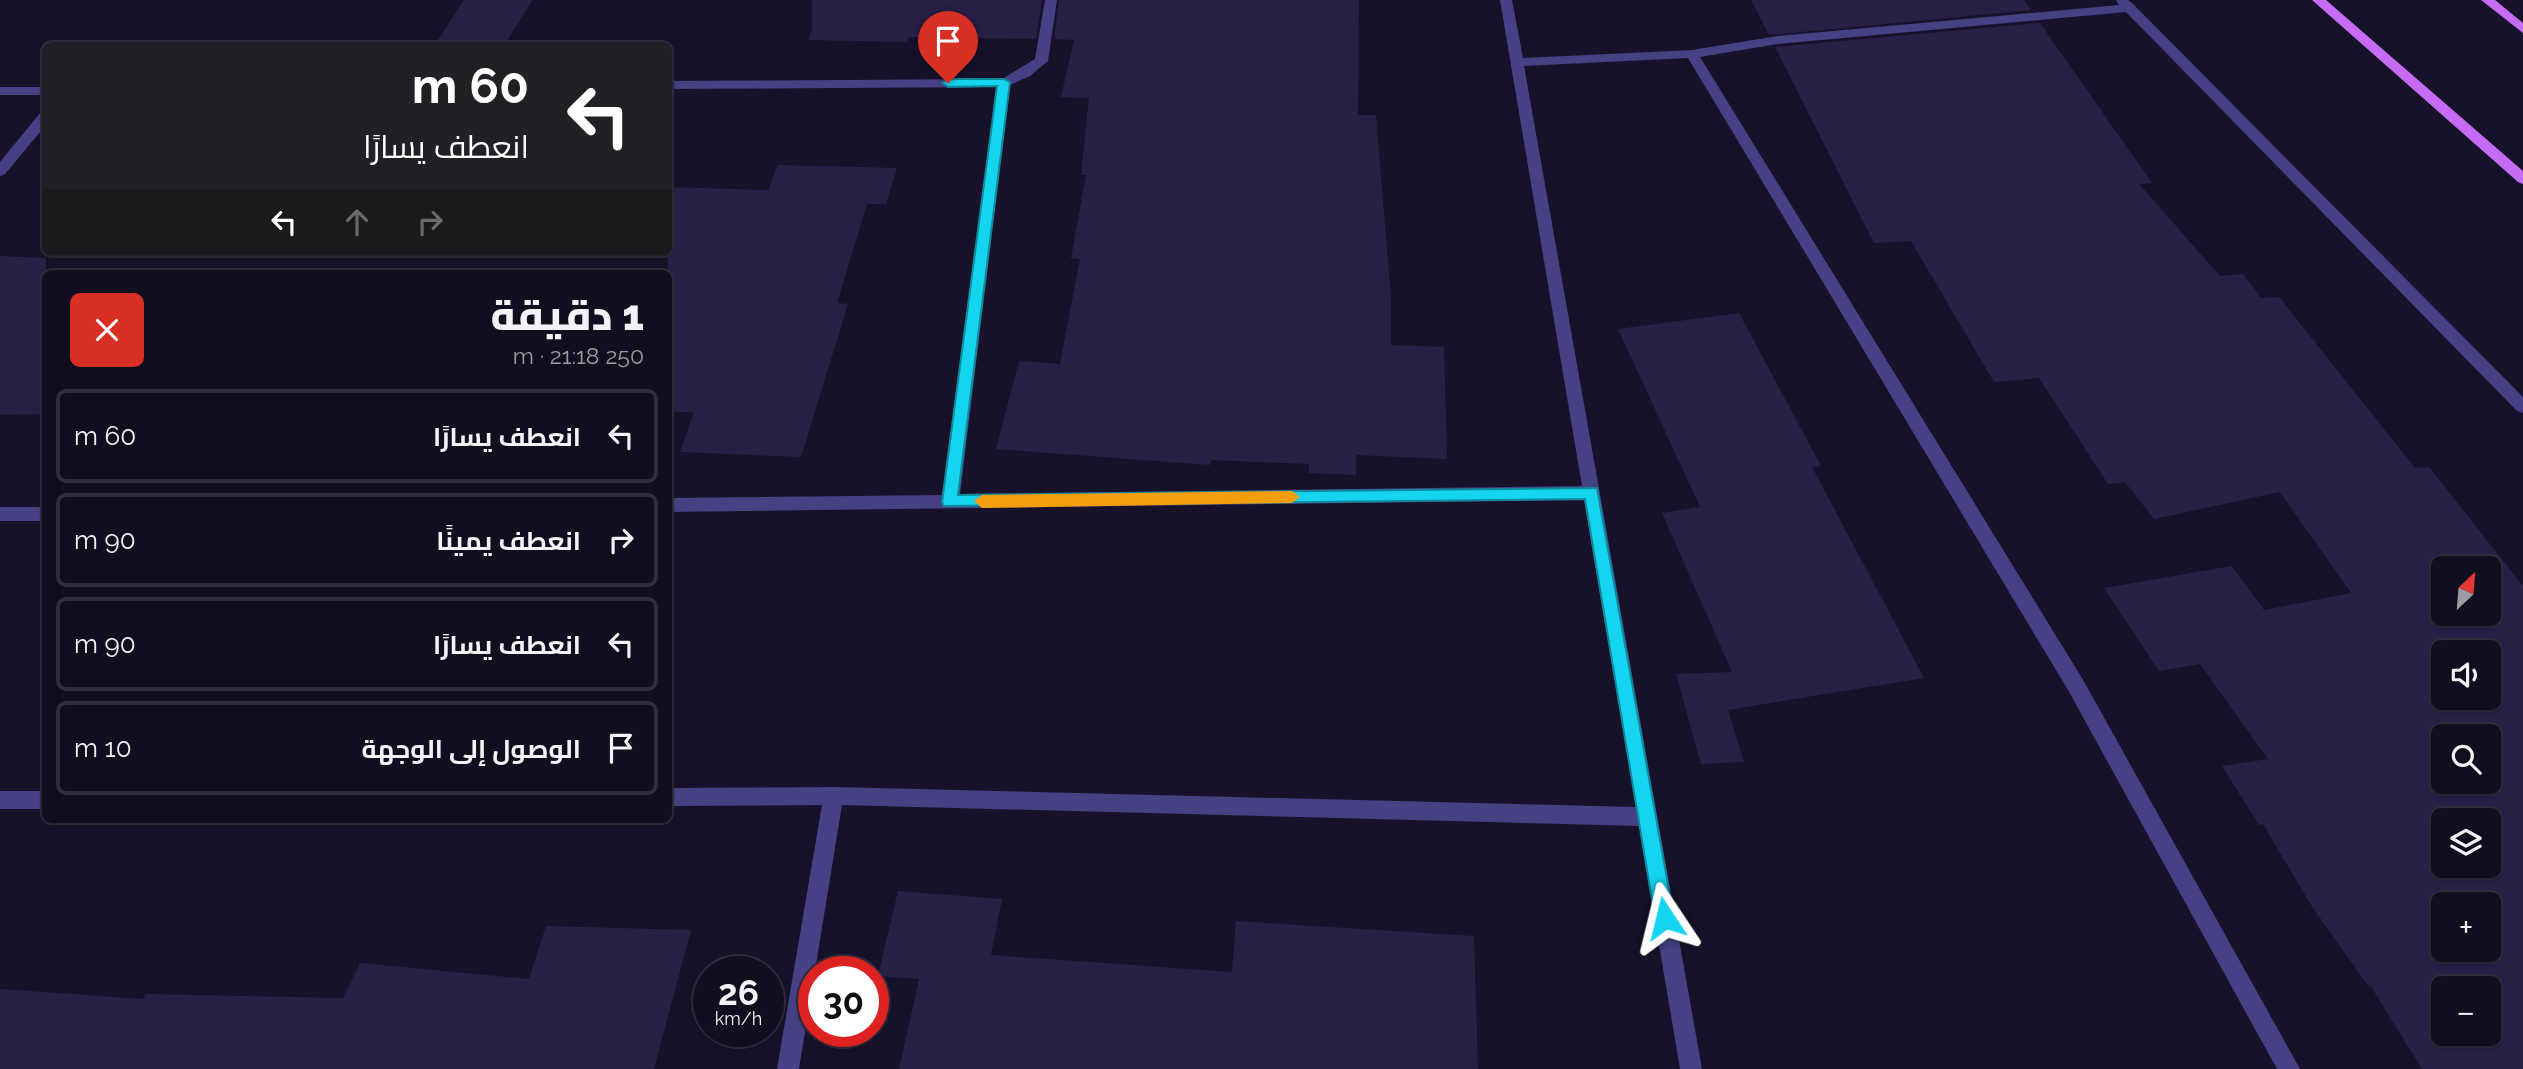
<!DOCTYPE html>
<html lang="ar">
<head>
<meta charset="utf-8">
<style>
	:root { --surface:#110e1f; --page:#1e1c2c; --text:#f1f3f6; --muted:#9c9ca4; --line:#302e3d }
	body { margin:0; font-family:Raleway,Cairo,sans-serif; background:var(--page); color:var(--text); direction:rtl; height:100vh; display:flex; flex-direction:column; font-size:26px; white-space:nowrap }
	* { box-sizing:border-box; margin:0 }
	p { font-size:23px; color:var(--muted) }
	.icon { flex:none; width:38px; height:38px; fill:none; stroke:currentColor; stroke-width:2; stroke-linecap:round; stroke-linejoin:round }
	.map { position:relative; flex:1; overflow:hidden; direction:ltr }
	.details { position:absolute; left:42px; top:270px; width:630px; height:553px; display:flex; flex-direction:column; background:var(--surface); border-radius:10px; box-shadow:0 2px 5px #0004,0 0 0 2px var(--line); direction:rtl }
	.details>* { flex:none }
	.banner { position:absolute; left:42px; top:42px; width:630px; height:214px; border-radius:10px; box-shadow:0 2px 5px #0004,0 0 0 2px var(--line); direction:rtl; background:#202124; color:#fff; overflow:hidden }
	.needle { width:46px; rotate:26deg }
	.buttons { position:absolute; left:2431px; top:556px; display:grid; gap:14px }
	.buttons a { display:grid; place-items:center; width:70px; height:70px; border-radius:10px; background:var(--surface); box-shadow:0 2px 5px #0004,0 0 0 2px var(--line); font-size:35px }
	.speed { position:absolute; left:693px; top:956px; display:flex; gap:14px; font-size:35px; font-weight:700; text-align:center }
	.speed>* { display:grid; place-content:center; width:91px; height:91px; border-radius:50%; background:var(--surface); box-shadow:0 2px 5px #0004,0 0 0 2px var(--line); line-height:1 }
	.speed small { font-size:18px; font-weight:400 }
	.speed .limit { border:10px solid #d22; background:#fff; color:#111 }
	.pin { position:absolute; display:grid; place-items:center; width:60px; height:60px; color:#fff; margin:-72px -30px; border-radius:50% 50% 50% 0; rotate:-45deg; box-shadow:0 0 7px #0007 }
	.pin .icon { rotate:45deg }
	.me { position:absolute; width:77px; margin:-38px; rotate:350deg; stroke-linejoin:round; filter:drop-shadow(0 0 5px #0008) }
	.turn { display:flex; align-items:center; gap:24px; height:147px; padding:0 28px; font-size:32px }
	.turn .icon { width:91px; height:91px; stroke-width:2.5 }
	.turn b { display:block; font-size:49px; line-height:60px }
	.lanes { display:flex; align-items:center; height:66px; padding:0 28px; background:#0003; justify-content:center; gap:35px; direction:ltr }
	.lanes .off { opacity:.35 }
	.round { display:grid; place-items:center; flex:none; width:74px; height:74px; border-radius:10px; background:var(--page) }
	.head { display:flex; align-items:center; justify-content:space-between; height:119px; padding:0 28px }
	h1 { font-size:42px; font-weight:800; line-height:52px }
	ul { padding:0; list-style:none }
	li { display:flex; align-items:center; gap:21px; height:94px; margin:0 14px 10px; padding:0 14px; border:4px solid var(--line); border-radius:10px }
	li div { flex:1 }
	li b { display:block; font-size:26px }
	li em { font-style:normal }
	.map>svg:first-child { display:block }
	.building { fill:#292048; fill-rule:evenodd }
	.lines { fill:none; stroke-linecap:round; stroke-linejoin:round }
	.minor { fill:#454184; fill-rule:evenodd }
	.primary { fill:#c56bf5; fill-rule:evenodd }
	.route { fill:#15d4f0; stroke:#0e8a9c; stroke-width:2 }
	.slow { fill:#f59e0b }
</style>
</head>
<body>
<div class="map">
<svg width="2523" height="1069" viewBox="0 0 2523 1069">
	<rect width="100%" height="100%" fill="#171229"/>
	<path class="building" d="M464,0H532L504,46H434Z
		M812,0H1042L1036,39L908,37L907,42L808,40L812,29Z
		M1059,0H1359L1358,115H1376L1391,298V345L1444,347L1447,459L1356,455V475L1309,473V464L1211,460L1210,465L996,449L1019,361L1060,364L1080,259L1071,258L1086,175H1081L1089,98L1061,97L1074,40L1054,39Z
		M1751,0H2024L2031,10L1769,35Z
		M2040,23L2152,183L2139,184L2220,276L2243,274L2261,298L2279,297L2415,468L2429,467L2523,586V1069H2422L2370,985L2368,986L2311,905L2263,824L2259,825L2222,766L2268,759L2200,664L2159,671L2104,588L2232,566L2264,610L2351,593L2280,492L2154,519L2125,482L2108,484L2039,378L1994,382L1911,241L1874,243L1775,47ZM2443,569H2488V614H2443ZM2443,653H2488V698H2443ZM2443,737H2488V782H2443ZM2443,821H2488V866H2443ZM2443,905H2488V950H2443ZM2443,989H2488V1034H2443Z
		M778,165L897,168L886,204H867L837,303L848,304L801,457L680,452L694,412H668V187L768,190Z
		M0,256L46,258V414L0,415Z
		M1739,313L1821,466L1812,467L1924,678L1728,710L1744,762L1701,764L1676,674L1732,672L1662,513L1700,507L1618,329Z
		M898,891L1002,899L991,955L1232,972L1236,921L1474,936L1478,1069H899L919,979L878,976Z
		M546,926L691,930L654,1069H0V989L143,999L146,994L343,998L360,963L529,979Z"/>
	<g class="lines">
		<path class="minor" d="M1045,0H1057L1048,61L1030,76L1010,85L960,494L1582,486L1500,0H1512L1523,58L1692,50L1778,36L2119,5L2116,0H2128L2134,5L2523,397V413L2517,411L2126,12L1778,44L1700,57L2082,678L2300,1069H2277L2068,690L1688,58L1524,66L1702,1069H1680L1639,826L842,805L799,1069H777L822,805L668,806V788L834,787L1636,807L1584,500L668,512V498L942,495L997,87L668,89V81L1002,79L1035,59Z
			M0,87H46V95H0Z
			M46,111V125L5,174L0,176V162L41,112Z
			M0,507H46V521H0Z
			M0,791H46V809H0Z"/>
		<path class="primary" d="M2312,0H2326L2523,171V184L2518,182Z
			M2481,0H2495L2523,23V33Z"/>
	</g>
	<path class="route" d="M1004,79L1010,82L958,495L1597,488L1674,918L1672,924L1665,927L1658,924L1655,918L1585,499L944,506L942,502L997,86L948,87L942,83L948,79Z"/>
	<path class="slow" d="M1292,491L1300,497L1292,503L982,508L974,501L982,495Z"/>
</svg>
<div class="buttons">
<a><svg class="needle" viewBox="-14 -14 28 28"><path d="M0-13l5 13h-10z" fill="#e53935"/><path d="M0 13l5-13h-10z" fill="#9c9ca4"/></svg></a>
<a><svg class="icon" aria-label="sound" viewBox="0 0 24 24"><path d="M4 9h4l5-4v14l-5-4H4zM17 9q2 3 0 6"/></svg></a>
<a><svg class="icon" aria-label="search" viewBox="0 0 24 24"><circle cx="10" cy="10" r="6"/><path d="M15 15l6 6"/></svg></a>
<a><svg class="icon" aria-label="layers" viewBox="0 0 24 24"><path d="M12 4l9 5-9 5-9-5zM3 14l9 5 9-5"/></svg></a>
<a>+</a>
<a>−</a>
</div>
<div class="speed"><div>26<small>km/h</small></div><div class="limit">30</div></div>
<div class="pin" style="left:948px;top:83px;background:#d93025"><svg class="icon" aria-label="arrive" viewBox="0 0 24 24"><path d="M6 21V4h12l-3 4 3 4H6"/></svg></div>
<svg class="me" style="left:1665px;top:918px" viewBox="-20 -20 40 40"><path d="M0-17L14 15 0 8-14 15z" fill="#15d4f0" stroke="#fff" stroke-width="4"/></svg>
<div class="banner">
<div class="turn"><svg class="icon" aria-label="left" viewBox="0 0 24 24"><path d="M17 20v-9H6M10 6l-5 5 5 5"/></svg><div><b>60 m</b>انعطف يسارًا</div></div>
<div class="lanes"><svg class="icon" aria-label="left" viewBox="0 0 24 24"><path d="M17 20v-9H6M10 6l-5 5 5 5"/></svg><svg class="icon off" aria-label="ahead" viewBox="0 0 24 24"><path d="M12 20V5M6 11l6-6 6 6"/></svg><svg class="icon off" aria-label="right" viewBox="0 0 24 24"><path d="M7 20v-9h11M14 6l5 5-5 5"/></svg></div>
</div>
<section class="details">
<div class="head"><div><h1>1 دقيقة</h1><p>250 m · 21:18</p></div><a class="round" style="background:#d93025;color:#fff"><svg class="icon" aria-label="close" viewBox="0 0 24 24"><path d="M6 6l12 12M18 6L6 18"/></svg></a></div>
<ul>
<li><svg class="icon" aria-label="left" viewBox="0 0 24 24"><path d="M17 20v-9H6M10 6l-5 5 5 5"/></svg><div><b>انعطف يسارًا</b></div><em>60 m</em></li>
<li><svg class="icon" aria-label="right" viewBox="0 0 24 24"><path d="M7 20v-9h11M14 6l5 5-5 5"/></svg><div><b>انعطف يمينًا</b></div><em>90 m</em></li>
<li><svg class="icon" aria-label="left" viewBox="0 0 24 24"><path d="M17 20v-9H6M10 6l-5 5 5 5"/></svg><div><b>انعطف يسارًا</b></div><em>90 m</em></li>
<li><svg class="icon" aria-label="arrive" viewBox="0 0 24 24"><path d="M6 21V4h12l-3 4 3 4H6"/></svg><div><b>الوصول إلى الوجهة</b></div><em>10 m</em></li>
</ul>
</section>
</div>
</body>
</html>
